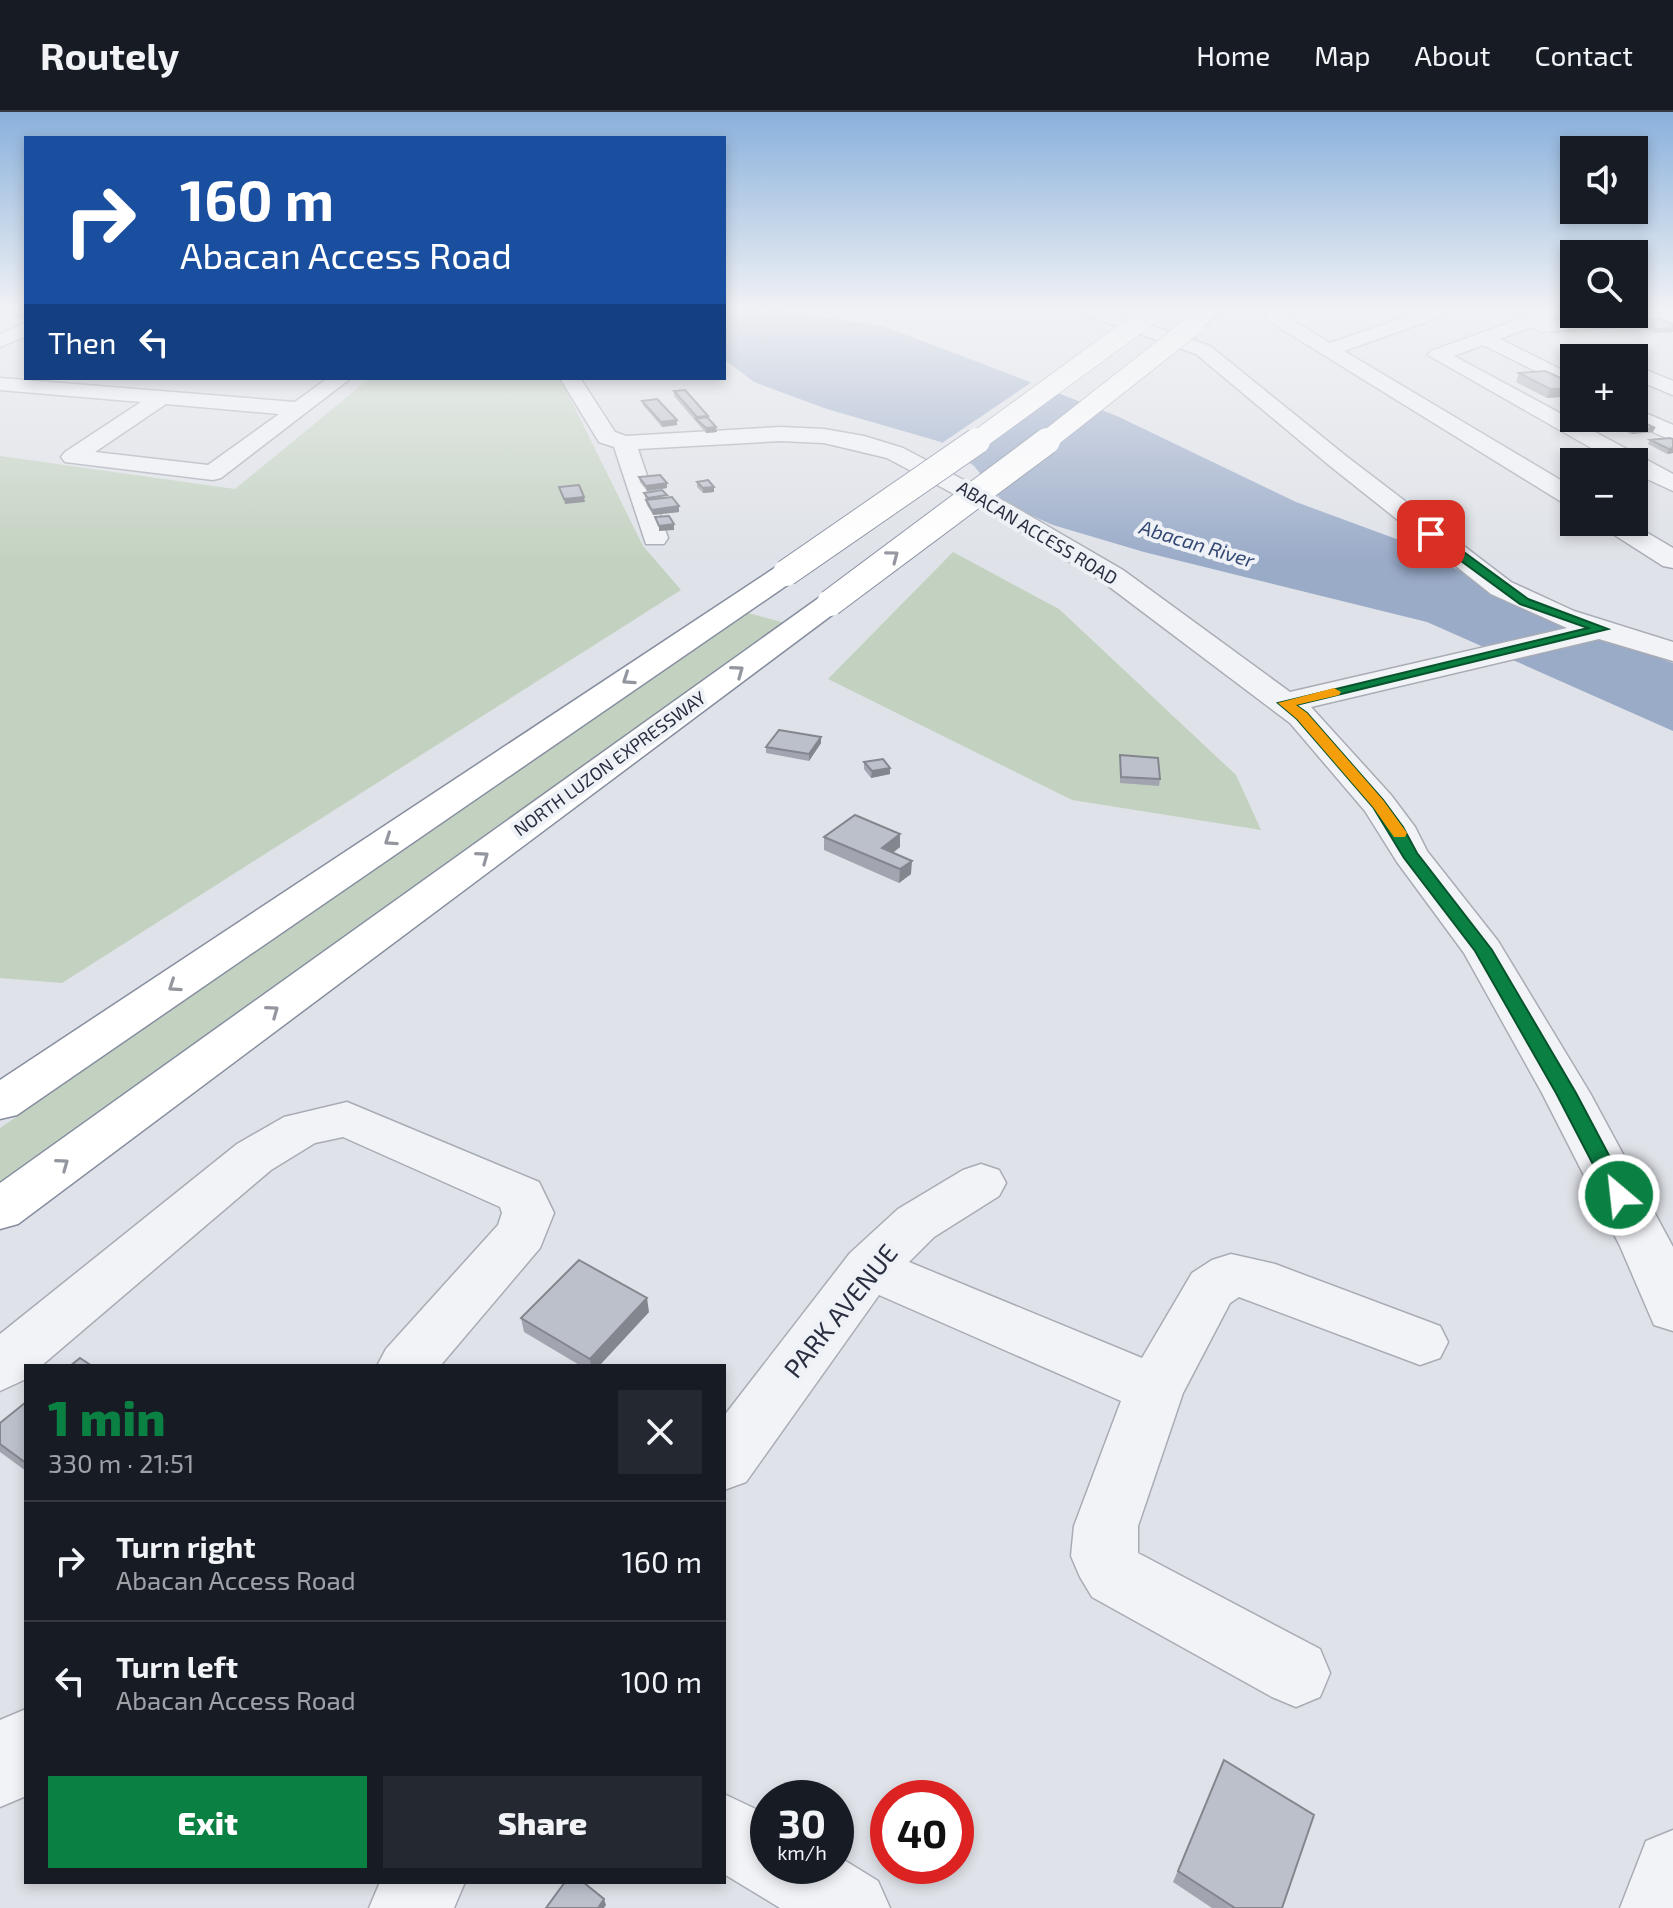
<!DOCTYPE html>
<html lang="en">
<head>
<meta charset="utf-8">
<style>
	:root { --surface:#171b24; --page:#242831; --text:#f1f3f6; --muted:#9ea1a6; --line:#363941; --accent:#0b8043 }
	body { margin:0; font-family:"Exo 2",sans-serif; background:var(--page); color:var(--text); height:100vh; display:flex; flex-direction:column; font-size:30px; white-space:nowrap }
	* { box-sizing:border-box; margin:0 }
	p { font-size:26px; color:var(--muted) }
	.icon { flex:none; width:44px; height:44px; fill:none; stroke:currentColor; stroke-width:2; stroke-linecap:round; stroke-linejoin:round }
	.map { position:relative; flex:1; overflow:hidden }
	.sheet { position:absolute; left:24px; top:1252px; width:702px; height:520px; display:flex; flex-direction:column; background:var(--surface); border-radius:0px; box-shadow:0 4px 12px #0003 }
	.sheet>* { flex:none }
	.top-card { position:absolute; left:24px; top:24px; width:702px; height:244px; border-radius:0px; box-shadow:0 4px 12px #0003; background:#1a4fa0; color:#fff; overflow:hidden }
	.fabs { position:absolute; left:1560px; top:24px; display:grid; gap:16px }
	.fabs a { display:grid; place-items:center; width:88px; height:88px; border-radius:0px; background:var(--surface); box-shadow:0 4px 12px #0003; font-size:40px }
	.speed { position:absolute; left:750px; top:1668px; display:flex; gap:16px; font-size:40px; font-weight:700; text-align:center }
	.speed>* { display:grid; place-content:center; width:104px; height:104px; border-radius:50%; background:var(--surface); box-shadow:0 4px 12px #0003; line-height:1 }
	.speed small { font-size:20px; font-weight:400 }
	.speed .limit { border:12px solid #d22; background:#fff; color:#111 }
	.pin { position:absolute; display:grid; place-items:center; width:68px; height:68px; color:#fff; margin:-34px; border-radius:16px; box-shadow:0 4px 12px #0006 }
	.me { position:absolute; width:88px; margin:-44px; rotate:332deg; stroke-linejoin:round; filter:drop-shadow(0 0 6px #0008) }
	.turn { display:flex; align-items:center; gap:28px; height:168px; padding:0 24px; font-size:36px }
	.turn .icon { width:104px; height:104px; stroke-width:2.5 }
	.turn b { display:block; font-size:56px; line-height:68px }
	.then { display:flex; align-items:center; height:76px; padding:0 24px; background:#0003; gap:16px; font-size:30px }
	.round { display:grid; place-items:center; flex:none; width:84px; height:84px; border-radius:0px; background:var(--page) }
	.overview { display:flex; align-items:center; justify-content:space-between; height:136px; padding:0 24px }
	h1 { font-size:48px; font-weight:800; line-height:60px; color:var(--accent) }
	.cta { display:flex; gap:16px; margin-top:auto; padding:16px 24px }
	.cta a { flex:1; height:92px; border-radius:0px; background:var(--accent); color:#fff; font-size:32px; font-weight:800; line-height:92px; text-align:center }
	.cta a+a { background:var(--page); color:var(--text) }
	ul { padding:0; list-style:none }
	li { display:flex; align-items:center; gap:24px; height:120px; padding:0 24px; border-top:2px solid var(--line) }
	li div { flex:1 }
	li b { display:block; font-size:30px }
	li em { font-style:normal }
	header { display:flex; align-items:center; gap:48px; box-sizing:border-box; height:112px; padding:0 40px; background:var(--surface); border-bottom:2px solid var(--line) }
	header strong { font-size:38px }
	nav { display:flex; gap:44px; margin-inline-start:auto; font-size:28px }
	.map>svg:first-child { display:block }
	.green { fill:#c3d2c0 }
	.water { fill:#9aabc8 }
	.pier { fill:#dfe2e8 }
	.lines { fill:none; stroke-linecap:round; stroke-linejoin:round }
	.minor-casing { stroke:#a8acb5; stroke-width:3 }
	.highway-casing { stroke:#868d9f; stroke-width:3 }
	.minor { fill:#f2f3f7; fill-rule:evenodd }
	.highway { fill:#fff; fill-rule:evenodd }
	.highway-bridge-far1-casing { stroke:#868d9f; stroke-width:21; stroke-linecap:butt }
	.highway-bridge-casing { stroke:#868d9f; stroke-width:28; stroke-linecap:butt }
	.highway-bridge-far1 { stroke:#fff; stroke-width:20 }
	.highway-bridge { stroke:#fff; stroke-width:26 }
	.wall { fill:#a2a5af }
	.shaded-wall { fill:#84868e }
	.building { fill:#bcc0cb; stroke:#84868e; stroke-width:2 }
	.oneway { stroke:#94969f }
	.route { fill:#0b8043; stroke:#07532c; stroke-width:2 }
	.slow { fill:#f59e0b }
	.labels { text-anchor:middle; stroke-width:8; stroke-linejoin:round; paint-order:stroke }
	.far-street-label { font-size:18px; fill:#282e3f; stroke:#eef1f6 }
	.far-water-label { font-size:20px; font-style:italic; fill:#324873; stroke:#eef1f6 }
	.near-street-label { font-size:26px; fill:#282e3f; stroke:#eef1f6 }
</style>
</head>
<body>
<header>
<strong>Routely</strong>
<nav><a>Home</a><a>Map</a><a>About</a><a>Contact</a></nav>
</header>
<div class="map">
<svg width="1673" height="1796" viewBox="0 0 1673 1796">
	<rect width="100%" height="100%" fill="#dfe2e8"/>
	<path class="green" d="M370,266H560L643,434L681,478L62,871L0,866V344L235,377Z
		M953,440L1059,497L1236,663L1261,718L1072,688L828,567Z
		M748,501L785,511L0,1078V1016Z"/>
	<path class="water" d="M724,198H781L882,214L978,250L1117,304L1296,390L1410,432L1547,506L1673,551V619L1427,510L1144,440L1053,413L1005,392L974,354L941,330L827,297L786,282L754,270L724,247Z"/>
	<path class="pier" d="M1035,268L1059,277L960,349L939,333Z"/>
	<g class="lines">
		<defs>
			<path id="minor" d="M1080,198H1105L1210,234L1346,344L1511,470L1574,499L1673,530V549L1599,527L1311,595L1391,683L1415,715L1427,739L1498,829L1590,981L1673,1135V1219L1654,1213L1620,1134L1542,981L1464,841L1397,750L1365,699L1290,611L1103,470L995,404L887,346L824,331L780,329L638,337L668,426L664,432H646L614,335L599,330L560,266H580L615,320L626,324L780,315L824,317L864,324L903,336L1013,394L1123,458L1290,580L1567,516L1491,482L1330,354L1196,242L1083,202Z
				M1265,198H1283L1282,202L1330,231L1426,198H1451L1448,202L1344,239L1574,376V394L1565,392L1267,208Z
				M1545,198H1570L1551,208L1673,201V211L1540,220L1531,215L1500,227L1574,264V278L1483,233L1454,244L1673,362V379L1634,361V350H1616L1428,243L1431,239Z
				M26,211V224L0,235V222Z
				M1634,253L1673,269V283L1634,267Z
				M0,266L295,290L328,266H351L221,366L213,368L65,350L61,345L65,340L141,290L0,278ZM166,292L279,302L208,353L95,340Z
				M1634,296L1673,313V329L1626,308L1634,306Z
				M1598,410H1629L1673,436V456L1663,454L1602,415Z
				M347,990L539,1070L554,1101L540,1136L440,1254H377L386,1237L498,1113L502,1101L500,1095L343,1025L315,1031L271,1058L41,1254H26V1267L0,1279V1222L237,1032L284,1005Z
				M981,1052L999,1058L1006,1071L999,1084L934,1125L909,1150L1142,1246L1192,1161L1212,1148L1231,1142L1275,1152L1440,1214L1448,1230L1440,1246L1420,1253L1239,1185L1230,1191L1183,1281L1138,1414V1441L1320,1537L1330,1561L1320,1585L1296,1595L1272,1585L1092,1485L1080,1465L1071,1444L1074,1414L1121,1289L879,1183L746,1370L724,1378V1304L850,1141L898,1097L963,1058Z
				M26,1597V1684L0,1695V1608Z
				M724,1682L768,1703V1754H836V1743L878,1769L890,1796H780L724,1762Z
				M1673,1718V1796H1620L1646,1729Z
				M380,1770H465L454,1796H369Z"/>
			<path id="highway" d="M1202,198H1221L1202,216H1188L1186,212Z
				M786,453L796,455L800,461L796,467L17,1003L0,1007V968L776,455Z
				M830,482L840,485L844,491L840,497L18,1112L0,1117V1071L820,485Z"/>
		</defs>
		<use href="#minor" class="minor-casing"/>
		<use href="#highway" class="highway-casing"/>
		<use href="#minor" class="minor"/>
		<use href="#highway" class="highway"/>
		<defs>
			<path id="highway-bridge-far1" d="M974,331L1156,198
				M1044,331L1195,212"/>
			<path id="highway-bridge" d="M786,461L977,329
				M830,491L1047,329"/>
		</defs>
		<use href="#highway-bridge-far1" class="highway-bridge-far1-casing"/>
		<use href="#highway-bridge" class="highway-bridge-casing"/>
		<use href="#highway-bridge-far1" class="highway-bridge-far1"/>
		<use href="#highway-bridge" class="highway-bridge"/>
	</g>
	<path class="wall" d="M0,198H26V207L0,203Z
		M1635,208L1673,212L1655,221L1633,212Z
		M1570,246H1574V258L1568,255Z
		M1634,258L1645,264L1642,273H1634Z
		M1519,261L1574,272V284L1547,286L1516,270Z
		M674,279L708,307L717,320L706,321L674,284Z
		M642,289L677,308V313L662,315L643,293Z
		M1611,307L1653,320L1631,322L1610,312Z
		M1673,327V341L1667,342L1648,332L1650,328Z
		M639,365L667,371V376L647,379L640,370Z
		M697,370L714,380L703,381L697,375Z
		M644,381L667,386L679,400L653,403L647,393Z
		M821,631L809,649L766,641V635Z
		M1120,643L1160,667L1159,674L1120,671Z
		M864,650L890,662L871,666L864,657Z
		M824,725L900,735L893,741L911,762L899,771L824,738Z
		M649,1200L599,1254H581L524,1220L521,1206Z
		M26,1290V1359L0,1340V1311Z
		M1224,1648L1282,1796H1212L1173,1770Z"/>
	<path class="shaded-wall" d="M1673,216V220L1655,221L1656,217Z
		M1574,276V284L1547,286L1550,277Z
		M677,308V313L662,315L661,310Z
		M716,315L717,320L706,321V316Z
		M1655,316L1653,320L1631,322L1633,317Z
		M1673,336V341L1667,342L1669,337Z
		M667,371V376L647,379L646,374Z
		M714,375V380L703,381V376Z
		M584,385L585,390L565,392L564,387Z
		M679,394V400L653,403L652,398Z
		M674,412V418L659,419V414Z
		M821,625V631L809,649V642Z
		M890,656V662L871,666L872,659Z
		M900,722V735L881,749L882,736Z
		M912,749L911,762L899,771L900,757Z
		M647,1186L649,1200L599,1254H591L590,1247Z
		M604,1787L606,1793L604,1796H598Z"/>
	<path class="building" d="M1659,206L1673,212V216L1656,217L1635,208Z
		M1605,244L1610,246H1575Z
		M1634,258L1645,264H1634Z
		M1545,259L1574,272V276L1550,277L1519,261Z
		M685,278L708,304L697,305L674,279Z
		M657,287L677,308L661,310L642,289Z
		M707,305L716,315L706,316L696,307Z
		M1634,306L1655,316L1633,317L1611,307Z
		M1670,326L1673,327V336L1669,337L1650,328Z
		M660,363L667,371L646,374L639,365Z
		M708,368L714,375L703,376L697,370Z
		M579,373L584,385L564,387L559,375Z
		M662,378L667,383L648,386L644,381Z
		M672,385L679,394L652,398L646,388Z
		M669,404L674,412L659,414L655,405Z
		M779,618L821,625L809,642L766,635Z
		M1120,643L1158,646L1160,667L1121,665Z
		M883,647L890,656L872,659L864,650Z
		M855,703L900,722L882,736L912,749L900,757L824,725Z
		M579,1148L647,1186L590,1247L521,1206Z
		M80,1246L92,1254H70Z
		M26,1290V1351L0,1332V1311Z
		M1224,1648L1314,1703L1282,1796H1235L1178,1759Z
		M565,1770H583L604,1787L598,1796H546Z"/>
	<defs><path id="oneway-chevron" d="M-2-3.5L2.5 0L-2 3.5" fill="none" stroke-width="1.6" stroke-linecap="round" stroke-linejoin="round" transform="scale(2)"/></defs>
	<g class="oneway">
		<use href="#oneway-chevron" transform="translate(893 444) rotate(-37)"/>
		<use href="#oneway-chevron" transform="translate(738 559) rotate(-36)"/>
		<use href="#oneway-chevron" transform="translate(628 567) rotate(146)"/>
		<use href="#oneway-chevron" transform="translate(390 728) rotate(146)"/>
		<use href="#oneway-chevron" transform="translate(483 745) rotate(-36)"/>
		<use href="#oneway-chevron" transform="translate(174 874) rotate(146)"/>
		<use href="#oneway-chevron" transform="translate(273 899) rotate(-36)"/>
		<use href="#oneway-chevron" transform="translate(63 1052) rotate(-36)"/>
	</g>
	<linearGradient id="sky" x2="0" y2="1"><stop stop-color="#89b0db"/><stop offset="0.44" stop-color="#f1f2f5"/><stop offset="1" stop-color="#f1f2f5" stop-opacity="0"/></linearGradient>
	<rect width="1673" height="449" fill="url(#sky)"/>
	<path class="route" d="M1427,419H1435L1528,487L1608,517L1296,593L1307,601L1383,688L1403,715L1417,741L1492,838L1576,981L1630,1083L1627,1089H1612L1556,981L1475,839L1404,746L1373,695L1297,607L1278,591L1588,516L1520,492L1427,424Z"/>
	<path class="slow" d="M1334,576L1341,580L1339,583L1296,593L1307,601L1383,688L1407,721L1405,725H1394L1373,695L1297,607L1278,591Z"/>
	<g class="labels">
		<g class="far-street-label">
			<text transform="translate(1037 421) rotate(31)" y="6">ABACAN ACCESS ROAD</text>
			<text transform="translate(610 652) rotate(-36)" y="6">NORTH LUZON EXPRESSWAY</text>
		</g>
		<g class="far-water-label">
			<text transform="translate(1197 432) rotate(17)" y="7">Abacan River</text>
		</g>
		<g class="near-street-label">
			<text transform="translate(841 1199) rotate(-51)" y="9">PARK AVENUE</text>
		</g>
	</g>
</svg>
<div class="fabs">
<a><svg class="icon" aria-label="sound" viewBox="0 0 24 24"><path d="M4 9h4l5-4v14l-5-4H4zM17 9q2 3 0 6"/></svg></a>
<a><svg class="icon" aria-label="search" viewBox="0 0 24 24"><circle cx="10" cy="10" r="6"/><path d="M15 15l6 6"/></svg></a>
<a>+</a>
<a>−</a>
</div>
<div class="speed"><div>30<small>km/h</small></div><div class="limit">40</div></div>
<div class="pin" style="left:1431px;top:422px;background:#d93025"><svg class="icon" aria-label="arrive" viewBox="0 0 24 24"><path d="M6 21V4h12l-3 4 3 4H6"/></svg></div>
<svg class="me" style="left:1619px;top:1083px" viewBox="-20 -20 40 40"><circle r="17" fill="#0b8043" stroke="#fff" stroke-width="3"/><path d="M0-11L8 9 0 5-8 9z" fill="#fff"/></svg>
<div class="top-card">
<div class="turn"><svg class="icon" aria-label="right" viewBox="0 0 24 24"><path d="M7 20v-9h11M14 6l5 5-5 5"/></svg><div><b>160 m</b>Abacan Access Road</div></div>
<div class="then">Then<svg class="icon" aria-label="left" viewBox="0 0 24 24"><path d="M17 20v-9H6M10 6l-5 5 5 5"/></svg></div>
</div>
<section class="sheet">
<div class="overview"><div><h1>1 min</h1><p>330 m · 21:51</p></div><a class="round"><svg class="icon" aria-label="close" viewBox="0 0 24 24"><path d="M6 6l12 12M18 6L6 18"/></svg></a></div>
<ul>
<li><svg class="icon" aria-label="right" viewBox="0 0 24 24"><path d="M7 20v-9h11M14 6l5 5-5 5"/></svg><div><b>Turn right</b><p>Abacan Access Road</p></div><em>160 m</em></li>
<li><svg class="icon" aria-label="left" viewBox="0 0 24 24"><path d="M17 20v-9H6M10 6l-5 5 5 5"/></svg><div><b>Turn left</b><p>Abacan Access Road</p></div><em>100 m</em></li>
</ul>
<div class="cta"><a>Exit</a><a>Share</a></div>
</section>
</div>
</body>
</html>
